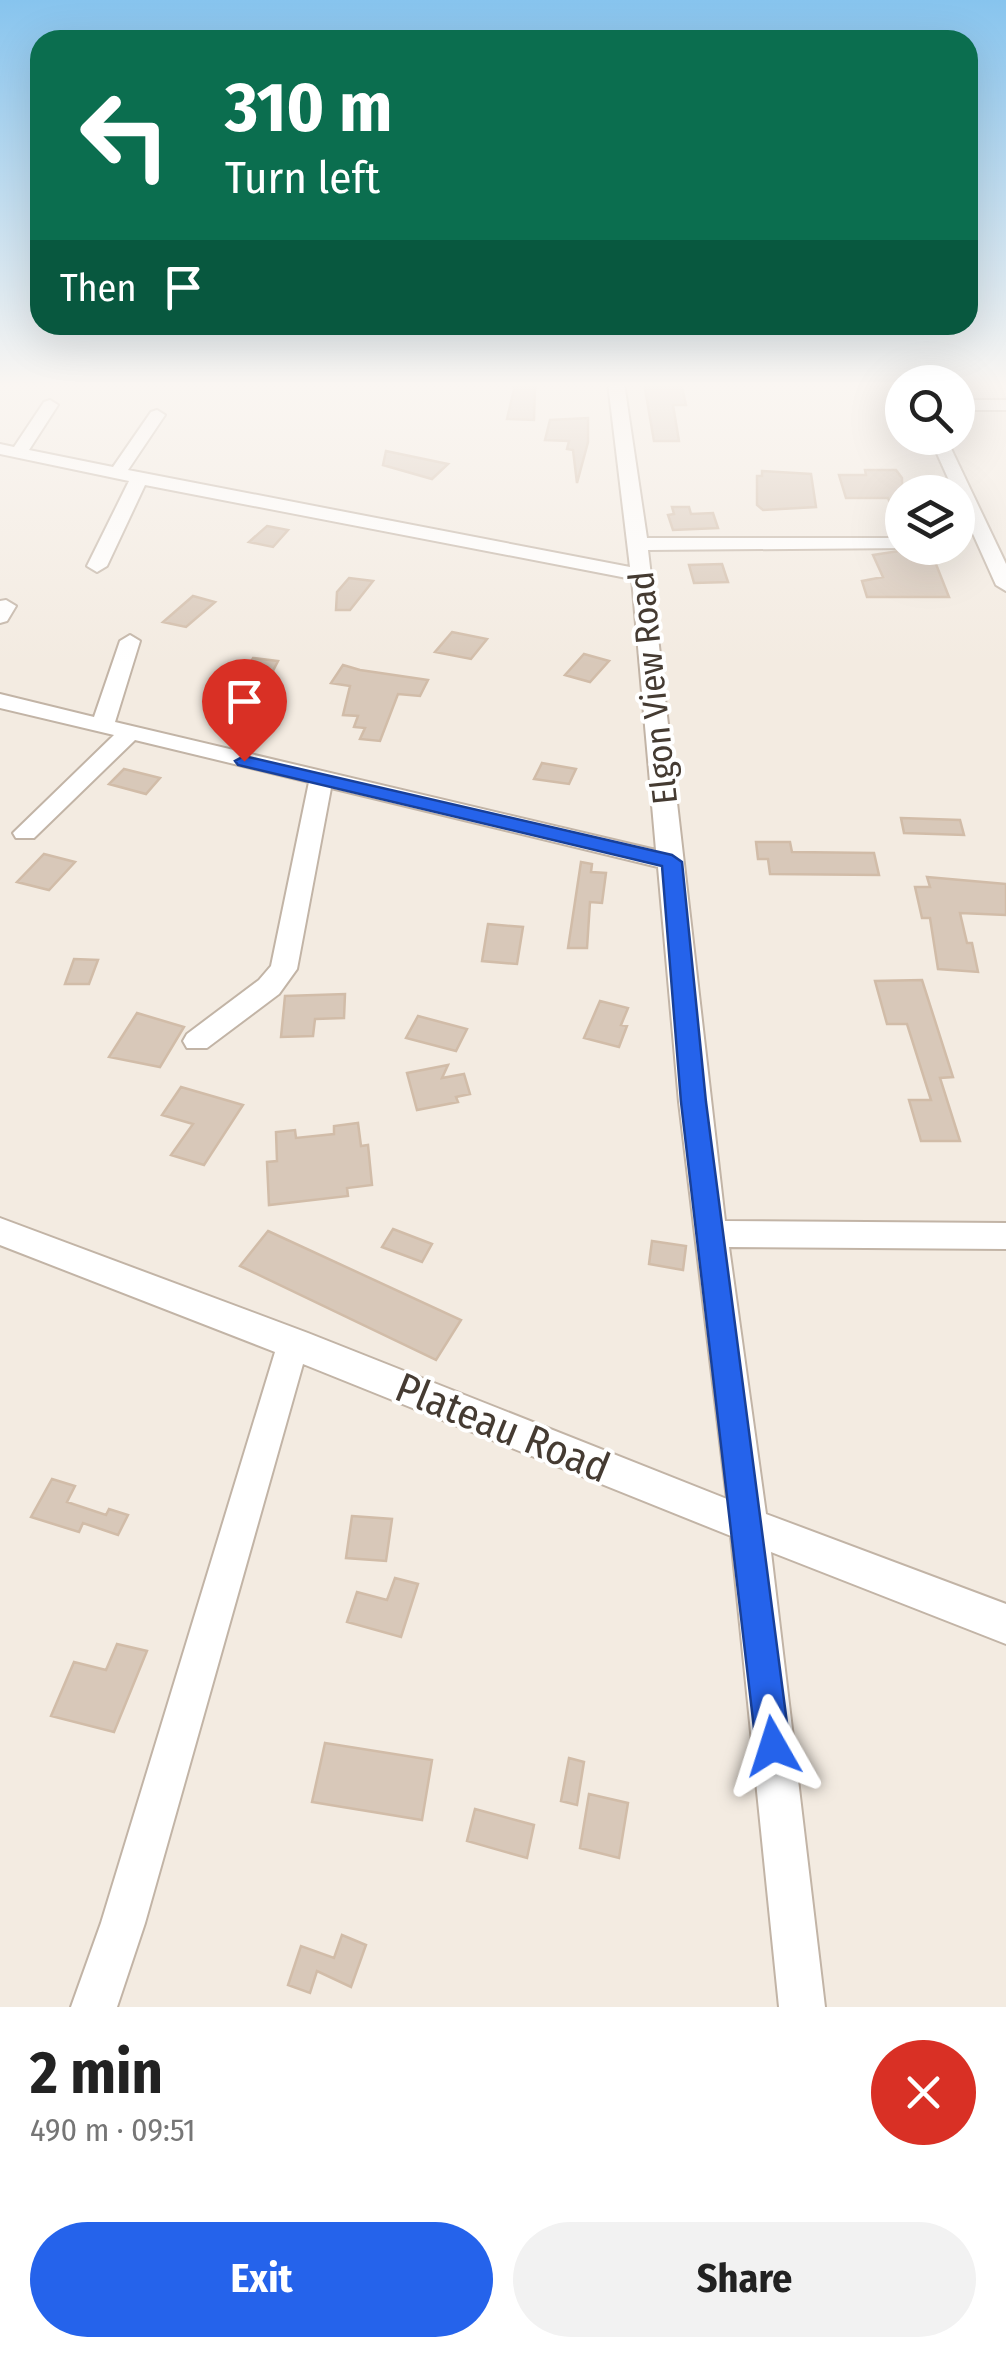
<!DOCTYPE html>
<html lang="en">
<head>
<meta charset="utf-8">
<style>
	:root { --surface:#fff; --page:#f2f2f2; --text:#222; --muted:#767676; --accent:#2563eb }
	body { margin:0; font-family:"Fira Sans Condensed",sans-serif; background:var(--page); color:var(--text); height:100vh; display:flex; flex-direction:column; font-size:38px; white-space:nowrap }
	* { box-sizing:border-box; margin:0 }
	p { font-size:32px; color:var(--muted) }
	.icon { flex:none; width:55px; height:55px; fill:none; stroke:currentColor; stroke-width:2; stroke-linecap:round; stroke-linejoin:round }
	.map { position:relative; height:2007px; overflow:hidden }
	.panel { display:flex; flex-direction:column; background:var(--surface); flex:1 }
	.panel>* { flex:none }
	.top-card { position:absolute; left:30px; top:30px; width:948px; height:305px; border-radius:30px; box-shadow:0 10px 40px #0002; background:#0b6e4f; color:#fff; overflow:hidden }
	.tools { position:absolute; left:885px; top:365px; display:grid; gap:20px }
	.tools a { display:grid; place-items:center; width:90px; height:90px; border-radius:50%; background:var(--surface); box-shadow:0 10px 40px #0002; font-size:50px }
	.pin { position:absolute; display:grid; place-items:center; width:85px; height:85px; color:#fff; margin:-102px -42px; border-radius:50% 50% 50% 0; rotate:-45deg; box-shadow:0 0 10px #0007 }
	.pin .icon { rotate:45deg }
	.me { position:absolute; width:110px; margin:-55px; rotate:354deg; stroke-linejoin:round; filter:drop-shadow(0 0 8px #0008) }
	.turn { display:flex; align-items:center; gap:35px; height:210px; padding:0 30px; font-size:45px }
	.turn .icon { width:130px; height:130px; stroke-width:2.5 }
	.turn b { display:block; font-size:70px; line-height:85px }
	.then { display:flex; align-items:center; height:95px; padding:0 30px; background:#0003; gap:20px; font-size:38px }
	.round { display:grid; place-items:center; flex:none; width:105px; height:105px; border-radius:52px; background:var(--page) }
	.head { display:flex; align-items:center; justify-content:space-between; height:170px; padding:0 30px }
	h1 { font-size:60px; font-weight:700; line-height:75px }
	.cta { display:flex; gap:20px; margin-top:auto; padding:20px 30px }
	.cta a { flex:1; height:115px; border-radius:60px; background:var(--accent); color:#fff; font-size:40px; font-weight:700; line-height:115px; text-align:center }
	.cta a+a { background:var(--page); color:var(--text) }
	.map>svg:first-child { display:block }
	.building { fill:#d8c8b9; stroke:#d1bca8; stroke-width:2.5 }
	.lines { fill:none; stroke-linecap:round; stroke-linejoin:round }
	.minor-casing { stroke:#c2b4a6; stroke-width:4 }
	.minor { fill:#fff; fill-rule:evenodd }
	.route { fill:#2563eb; stroke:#184099; stroke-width:2.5 }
	.labels { text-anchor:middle; stroke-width:8; stroke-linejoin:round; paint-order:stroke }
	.street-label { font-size:35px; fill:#453b32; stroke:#fff }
	.near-street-label { font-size:42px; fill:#453b32; stroke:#fff }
</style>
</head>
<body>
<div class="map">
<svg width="1006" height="2007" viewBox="0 0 1006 2007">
	<rect width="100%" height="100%" fill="#f3ebe1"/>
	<path class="building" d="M644,383H681L686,405H673L679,441H654Z
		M515,385H535L534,420L507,419Z
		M588,418V442L577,483L573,450L567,449L569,441L545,440L550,420Z
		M386,451L448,464L432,479L383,465Z
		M865,470H896L902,478V530L888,498H846L839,475H866Z
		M762,471L811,474L816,507L763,510L757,505V476H762Z
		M672,507H689L691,514L713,513L718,528L673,530L668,515L674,514Z
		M267,526L288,530L273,547L249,542Z
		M912,549H930L949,597H867L862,581L883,577L873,555Z
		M722,564L728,582L694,583L689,565Z
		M349,578L373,581L350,610H336L337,592Z
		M193,596L215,602L186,627L163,622Z
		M452,632L487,639L471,659L435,652Z
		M584,654L609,661L590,682L565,675Z
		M253,658L278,661L257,702L232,700Z
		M343,665L360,670L428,680L420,696L398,694L380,741L360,739L365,728L354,727L358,716L343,715L350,686L331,683Z
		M542,763L576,769L569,784L534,779Z
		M124,769L160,778L146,794L109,784Z
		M901,818L960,820L964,835L904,833Z
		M756,842H790L792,852L874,853L879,875L770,874L768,859H758Z
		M44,854L75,862L49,890L17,882Z
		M581,862L592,864L591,872L606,873L602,903L590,902L587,948H568Z
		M927,877L1006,884V915L960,913L967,943H972L978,972L938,969L930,918H922L915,887H930Z
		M488,924L523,927L517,964L482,961Z
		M74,959L98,960L89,984H65Z
		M922,980L953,1077L940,1078L960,1141H921L909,1100H931L907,1024H887L875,981Z
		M345,994L344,1018L315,1019L313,1036L281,1037L285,996Z
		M600,1001L628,1008L621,1025L627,1026L619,1047L584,1038Z
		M137,1013L184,1027L160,1067L109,1057Z
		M418,1016L467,1029L456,1051L406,1038Z
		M448,1065L442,1078L464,1074L470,1094L456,1097L458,1102L417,1110L407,1073Z
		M181,1087L243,1105L204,1165L171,1155L193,1124L162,1115Z
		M358,1123L361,1146L368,1145L372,1185L347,1188L348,1196L269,1205L267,1162L277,1161L276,1132L295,1130L296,1138L334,1134V1126Z
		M393,1229L432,1244L422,1262L382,1247Z
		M268,1231L461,1320L436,1360L240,1266Z
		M652,1241L686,1246L683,1270L649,1264Z
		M52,1479L75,1486L67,1502L106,1515L109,1509L128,1515L118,1535L83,1523L79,1532L31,1517Z
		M352,1516L392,1519L386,1561L346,1558Z
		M395,1578L418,1584L401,1637L347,1622L357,1592L387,1600Z
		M117,1644L147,1651L114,1732L51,1716L74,1662L106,1670Z
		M325,1743L432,1760L422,1820L312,1802Z
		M569,1758L584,1762L577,1805L561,1801Z
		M589,1794L628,1803L619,1858L580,1848Z
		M475,1809L534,1825L527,1858L467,1841Z
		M342,1935L366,1945L351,1987L317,1971L310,1993L288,1985L301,1946L334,1958Z"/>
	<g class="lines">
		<defs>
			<path id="minor" d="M608,383H624L647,538H902V548H909L648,550L725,1221L1006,1223V1249L729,1247L766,1514L1006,1604V1644L771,1552L825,2007H779L731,1536L303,1364L145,1923L117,2007H71L101,1923L275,1352L0,1245V1218L308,1333L727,1499L679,1102L658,867L331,788L297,969L279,994L207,1048H187L183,1041L187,1034L259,980L271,966L309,782L135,740L34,838H16L13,833L114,735L0,708V694L94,717L120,641L130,635L140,641L115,722L656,850L632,579L145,485L107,566L97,572L87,566L129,481L0,454V444L14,447L44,402L50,400L58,405L29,450L113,467L151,412L157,410L165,415L128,470L630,567Z
				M958,400H1006V410H958Z
				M930,438H946L1006,564V591L996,585Z
				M6,600L16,606L7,621L0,623V601Z"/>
		</defs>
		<use href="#minor" class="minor-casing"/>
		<use href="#minor" class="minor"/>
	</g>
	<linearGradient id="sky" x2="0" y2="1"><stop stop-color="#87c4ee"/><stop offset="0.58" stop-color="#faf6f2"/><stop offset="1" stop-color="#faf6f2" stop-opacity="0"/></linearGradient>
	<rect width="1006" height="664" fill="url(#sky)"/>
	<path class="route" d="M244,756L672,855L682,862L706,1102L790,1746L785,1758L773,1763L761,1758L756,1746L681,1102L662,866L238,765L235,761Z"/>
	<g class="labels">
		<g class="street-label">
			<text transform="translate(653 688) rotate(-96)" y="12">Elgon View Road</text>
		</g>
		<g class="near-street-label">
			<text transform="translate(503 1427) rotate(22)" y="15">Plateau Road</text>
		</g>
	</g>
</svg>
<div class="tools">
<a><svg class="icon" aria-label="search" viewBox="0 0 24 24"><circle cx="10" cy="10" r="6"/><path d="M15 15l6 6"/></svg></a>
<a><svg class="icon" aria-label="layers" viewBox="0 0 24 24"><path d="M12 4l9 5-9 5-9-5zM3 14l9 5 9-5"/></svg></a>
</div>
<div class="pin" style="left:244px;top:761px;background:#d93025"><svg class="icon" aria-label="arrive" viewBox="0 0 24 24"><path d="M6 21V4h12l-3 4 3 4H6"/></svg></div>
<svg class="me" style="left:773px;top:1746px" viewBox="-20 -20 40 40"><path d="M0-17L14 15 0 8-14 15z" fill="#2563eb" stroke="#fff" stroke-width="4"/></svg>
<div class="top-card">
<div class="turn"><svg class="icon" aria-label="left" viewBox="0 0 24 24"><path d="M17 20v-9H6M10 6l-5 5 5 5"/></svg><div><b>310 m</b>Turn left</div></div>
<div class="then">Then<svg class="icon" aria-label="arrive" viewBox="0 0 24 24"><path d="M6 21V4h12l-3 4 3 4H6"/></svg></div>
</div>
</div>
<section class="panel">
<div class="head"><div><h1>2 min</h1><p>490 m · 09:51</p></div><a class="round" style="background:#d93025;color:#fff"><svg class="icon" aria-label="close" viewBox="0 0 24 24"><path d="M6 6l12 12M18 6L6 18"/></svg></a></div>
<div class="cta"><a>Exit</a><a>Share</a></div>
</section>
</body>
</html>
